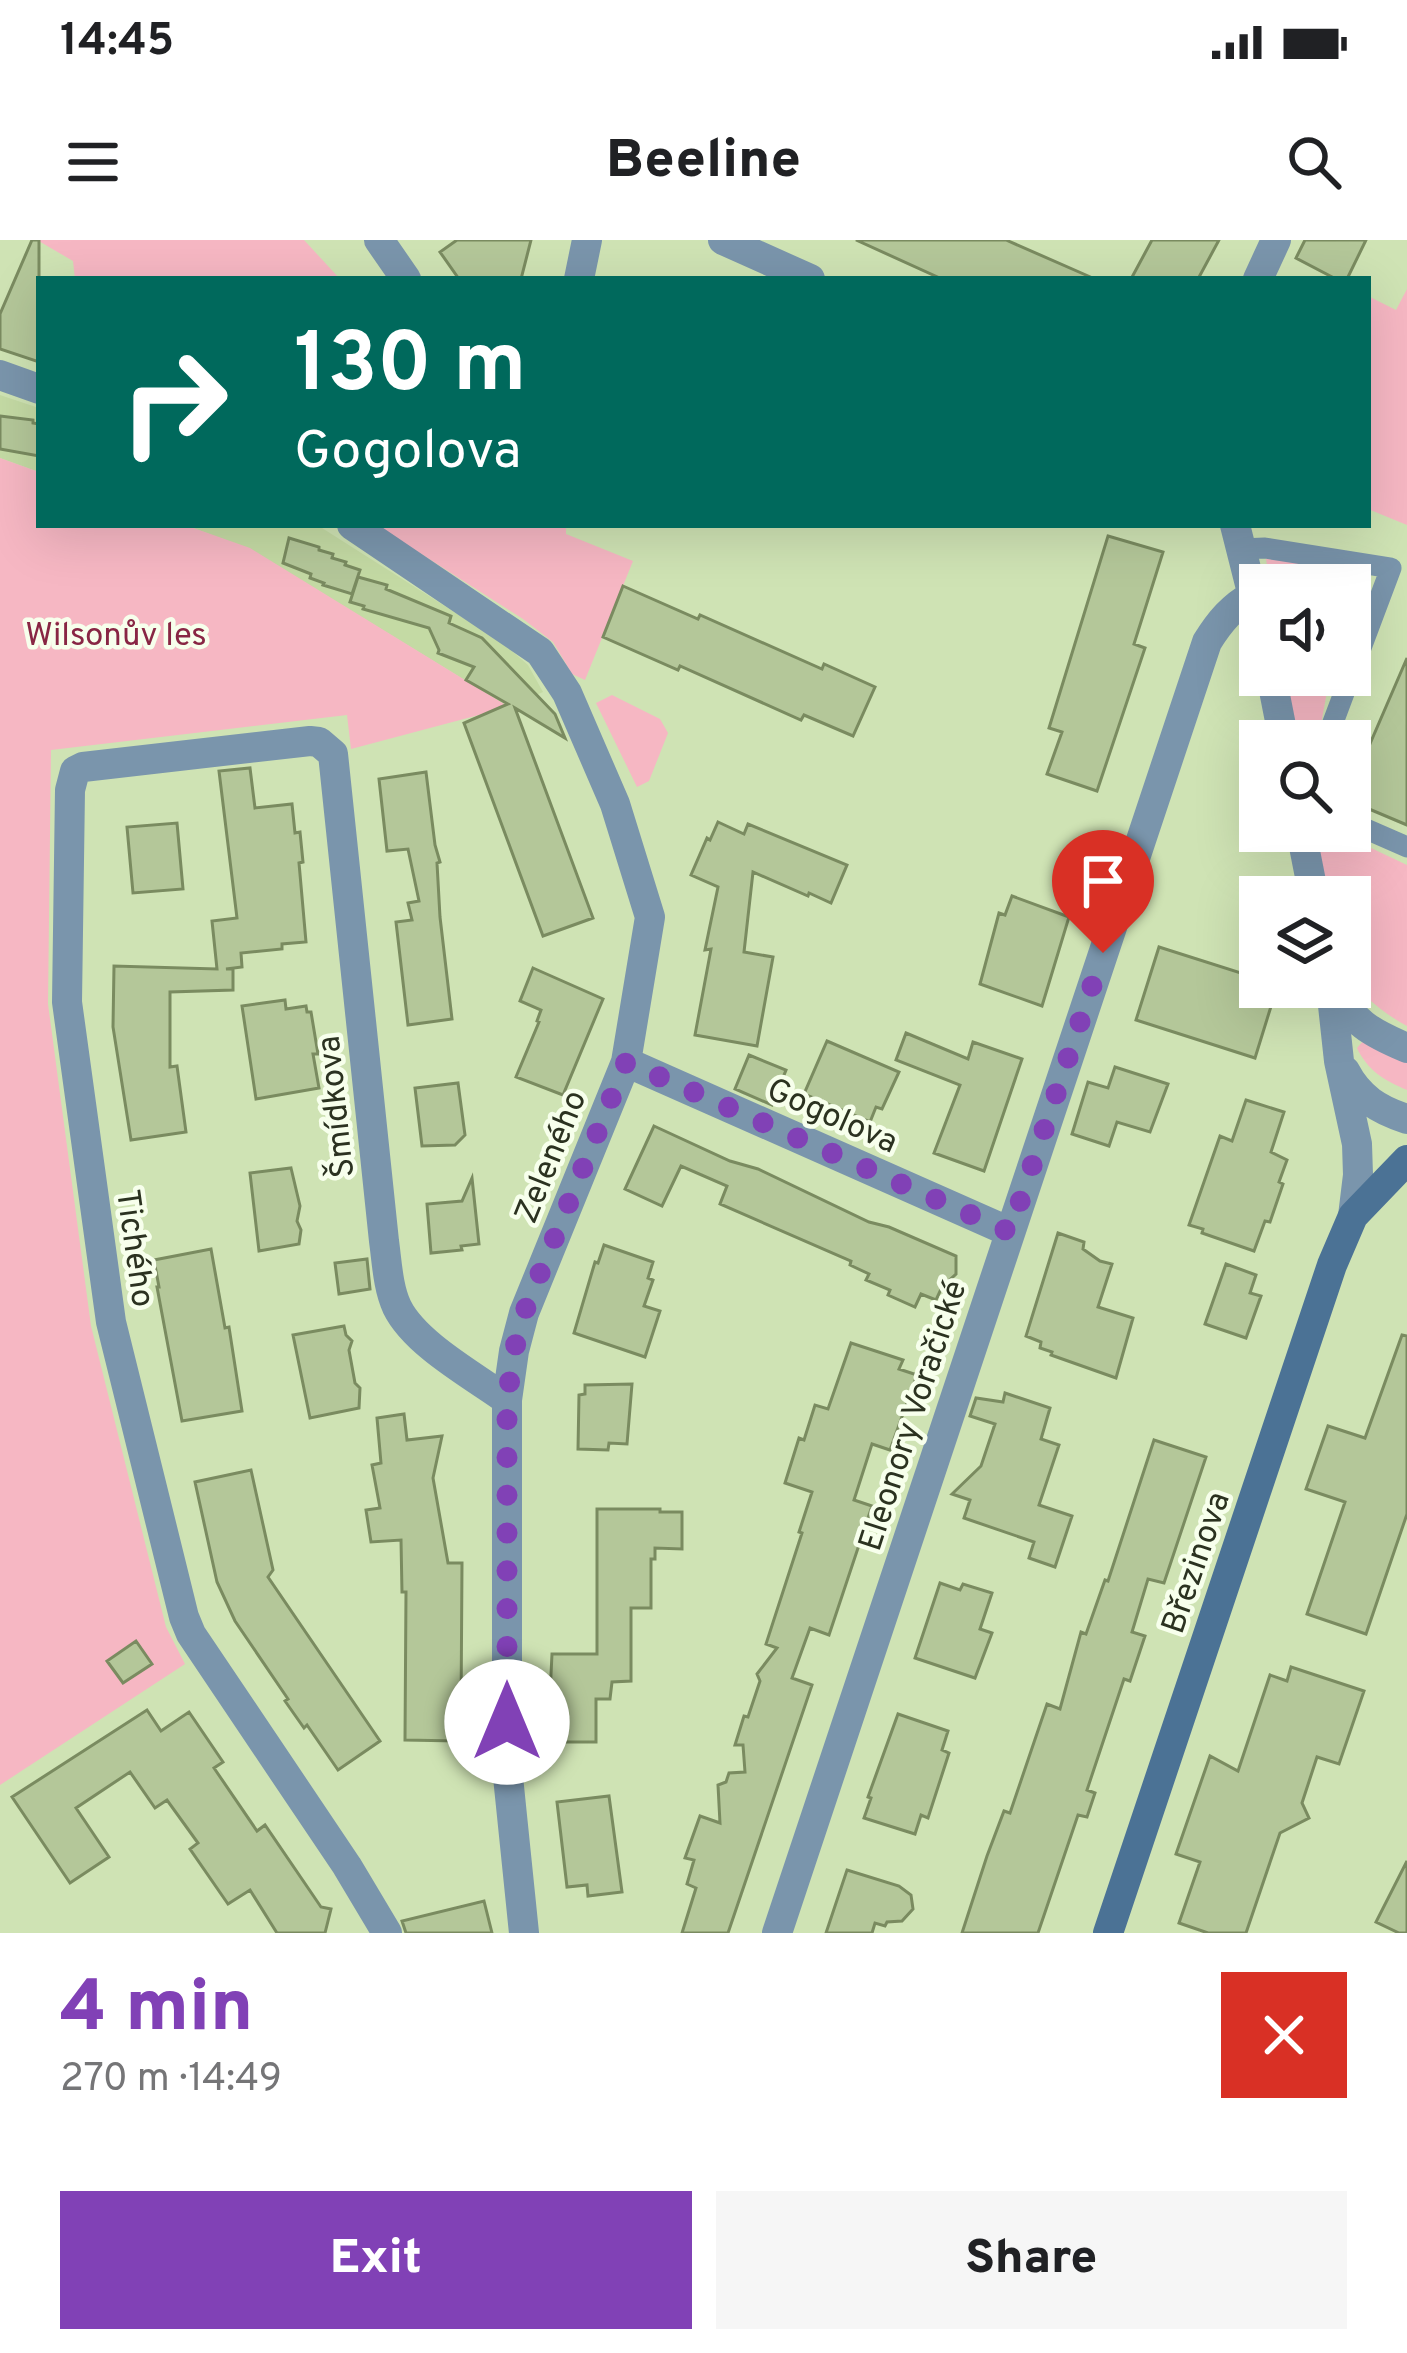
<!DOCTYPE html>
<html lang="en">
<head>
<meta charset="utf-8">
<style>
	:root { --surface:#fff; --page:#f6f6f6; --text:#202124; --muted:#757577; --accent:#8141b6 }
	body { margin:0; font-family:Overpass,sans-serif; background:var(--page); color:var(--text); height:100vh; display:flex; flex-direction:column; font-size:45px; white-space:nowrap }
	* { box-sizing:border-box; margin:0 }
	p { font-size:39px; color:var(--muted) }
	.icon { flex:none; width:66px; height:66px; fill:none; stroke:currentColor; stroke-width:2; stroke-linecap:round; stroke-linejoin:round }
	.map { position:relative; height:1693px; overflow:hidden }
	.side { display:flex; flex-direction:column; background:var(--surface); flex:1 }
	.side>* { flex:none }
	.hud { position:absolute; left:36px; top:36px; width:1335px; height:252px; border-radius:0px; box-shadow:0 12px 48px #0002; background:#00695c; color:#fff; overflow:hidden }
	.buttons { position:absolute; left:1239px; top:324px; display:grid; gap:24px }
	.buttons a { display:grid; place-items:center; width:132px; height:132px; border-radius:0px; background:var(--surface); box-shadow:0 12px 48px #0002; font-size:60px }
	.pin { position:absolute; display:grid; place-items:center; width:102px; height:102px; color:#fff; margin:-123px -51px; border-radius:50% 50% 50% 0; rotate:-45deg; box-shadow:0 0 12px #0007 }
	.pin .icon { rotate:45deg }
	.me { position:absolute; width:132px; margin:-66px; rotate:0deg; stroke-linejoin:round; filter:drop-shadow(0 0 9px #0008) }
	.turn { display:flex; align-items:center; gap:42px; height:252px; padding:0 60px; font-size:54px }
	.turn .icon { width:156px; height:156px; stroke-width:2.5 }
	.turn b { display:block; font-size:84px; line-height:102px }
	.round { display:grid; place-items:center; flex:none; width:126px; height:126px; border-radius:0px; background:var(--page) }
	.headline { display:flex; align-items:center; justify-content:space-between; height:204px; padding:0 60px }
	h1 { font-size:72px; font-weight:800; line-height:90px; color:var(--accent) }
	.action { display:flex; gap:24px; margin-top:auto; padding:24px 60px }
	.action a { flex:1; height:138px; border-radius:0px; background:var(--accent); color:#fff; font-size:48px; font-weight:800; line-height:138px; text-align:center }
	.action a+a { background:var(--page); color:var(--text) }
	.status { display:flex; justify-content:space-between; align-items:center; height:84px; padding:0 60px; background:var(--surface); direction:ltr }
	.status svg { height:33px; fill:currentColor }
	header { display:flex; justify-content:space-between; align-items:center; height:156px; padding:0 60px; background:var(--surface); font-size:54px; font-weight:800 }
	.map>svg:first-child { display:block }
	.built { fill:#c4daa4 }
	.green { fill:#f6b7c3 }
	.building { fill:#b4c799; stroke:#7a8b60; stroke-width:3 }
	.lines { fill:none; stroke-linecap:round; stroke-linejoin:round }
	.lane { stroke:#7a95ac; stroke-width:21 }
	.street { stroke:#7a95ac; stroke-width:30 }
	.secondary { stroke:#4b7295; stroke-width:30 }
	.route { stroke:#8141b6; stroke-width:21; stroke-dasharray:0 37.8 }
	.labels { text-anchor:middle; stroke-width:9; stroke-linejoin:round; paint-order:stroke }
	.park-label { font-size:33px; fill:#882644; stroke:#f7ffec }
	.street-label { font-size:33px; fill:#2b3220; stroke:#f7ffec }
</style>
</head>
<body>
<div class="status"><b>14:45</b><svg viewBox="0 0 49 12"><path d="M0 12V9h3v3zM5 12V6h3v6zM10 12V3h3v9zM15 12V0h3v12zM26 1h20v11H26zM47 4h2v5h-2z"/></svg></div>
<header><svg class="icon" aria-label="menu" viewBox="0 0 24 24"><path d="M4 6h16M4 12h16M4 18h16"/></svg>Beeline<svg class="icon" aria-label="search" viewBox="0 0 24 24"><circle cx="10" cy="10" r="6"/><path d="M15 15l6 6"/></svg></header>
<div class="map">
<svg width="1407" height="1693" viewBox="0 0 1407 1693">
	<rect width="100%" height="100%" fill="#cfe3b4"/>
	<path class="built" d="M0,155L39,168V232L0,218Z
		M185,285H316L322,288L503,403L528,425L543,452L509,467L250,309Z"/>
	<path class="green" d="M37,0H304L340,39H75L73,21Z
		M1407,49V285L1368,269V56L1396,70Z
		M0,218L39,232V285H185L250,308L509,467L351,509L347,475L51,510L48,764L91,1086L166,1387L185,1424L0,1545Z
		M376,285H566V294L633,321L585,440L572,434L553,402L523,379Z
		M1266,319C1295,320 1309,321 1328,345H1270Z
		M1284,435H1330L1318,501H1294Z
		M612,455L660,479L668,493L649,541L637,547L596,463Z
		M1309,591H1335L1407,625V786C1391,778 1356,753 1350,735C1346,724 1350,672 1350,657H1322Z
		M1364,800L1407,815V850C1384,840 1368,831 1357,808Z"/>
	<path class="building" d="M32,0H39V122L0,109V74Z
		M457,0H531L521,39H459L440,12Z
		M856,0H1006L1095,39H942Z
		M1152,0H1219L1198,39H1131Z
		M1305,0H1366L1347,39H1336L1296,18Z
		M0,176L33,180V183L39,184V216L0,209Z
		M1108,296L1163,312L1134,404L1145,408L1097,551L1047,534L1062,492L1049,488Z
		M289,298L319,307V310L333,314L332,318L346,322L345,325L360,330L352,354L323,345L324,343L310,338L311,334L283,323Z
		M358,337L387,345L386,349L451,376L449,383L482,398L555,474L565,498L515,468L593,678L543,696L464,483L508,464L466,440L474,427L438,413L439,410L429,388L363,369L364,366L350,362Z
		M623,346L698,379L700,375L822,429L824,424L875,447L853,496L804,475L801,480L680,426L678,430L603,397Z
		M1407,418V585L1350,561V524L1357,509L1366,513Z
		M250,528L255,568L292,564L295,593L300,592L303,622L299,623L306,702L282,704V709L241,713L242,727L226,729H233V750L170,752V827L177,826L186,892L131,900L113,787L114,726L217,729L212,681L237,678L219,531Z
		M426,532L435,605L440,622L437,623L440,677L452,779L408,785L396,682L412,680L408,663L419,661L408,609L387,611L379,539Z
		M718,582L744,594L748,584L847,625L831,663L809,653L808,656L753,632L744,712L773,717L757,806L695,795L711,709L705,710L718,647L691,635L707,598L710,600Z
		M177,583L183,649L133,653L127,587Z
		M1012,656L1069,677L1042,766L980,744L999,673L1005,675Z
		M1159,707L1260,739V747H1277L1255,818L1136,780Z
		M533,728L603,759L563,855L516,837L539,782L537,781L541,770L520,761Z
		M285,760L286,769L306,766L307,772H311L318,814H313L319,848L256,859L242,766Z
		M906,793L968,819L973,802L1022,819L984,931L934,913L960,845L896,820Z
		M827,801L899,832L882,869L876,867L870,882L804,854Z
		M749,815L786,830L772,865L735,849Z
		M1115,827L1168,844L1150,892L1117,882L1109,906L1072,894L1088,842L1108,848Z
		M458,843L465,895L455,905L422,906L415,848Z
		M1246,860L1284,872L1271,912L1287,920L1279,942L1283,944L1270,982L1265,981L1254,1011L1202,993L1203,989L1189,985L1220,896L1232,901Z
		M654,886L730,921L758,929L869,982L889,987L956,1016V1034L942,1047L936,1060L921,1054L915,1067L888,1055L890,1050L866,1040L869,1034L850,1025L851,1021L720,964L727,946L681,926L662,966L625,949Z
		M291,928L300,966L297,981L301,990L299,1004L259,1011L250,933Z
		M472,938L479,1004L461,1006L462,1010L431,1013L427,964L462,961Z
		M1058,993L1084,1002L1083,1009L1100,1021L1112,1024L1098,1067L1133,1078L1116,1138L1051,1115L1052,1112L1040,1108L1041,1102L1026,1096Z
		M604,1005L653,1022L648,1038L653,1040L644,1066L660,1071L645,1117L574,1093L595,1022L598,1023Z
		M211,1009L225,1088L229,1087L242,1171L182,1181L157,1047H159L154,1020Z
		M367,1019L370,1049L339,1054L335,1023Z
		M1226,1024L1256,1035L1250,1053L1261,1056L1246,1098L1205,1084Z
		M344,1086L346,1095L352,1101L349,1110L355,1143L360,1148L359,1168L310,1178L293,1095Z
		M1402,1095L1407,1096V1274L1366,1394L1307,1374L1345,1262L1306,1249L1328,1186L1365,1198Z
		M851,1103L903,1120L899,1129L917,1135L890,1210L872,1204L854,1260L872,1266L829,1395L810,1388L792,1438L812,1445L728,1693H682L696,1648L687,1644L694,1620L685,1618L700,1576L720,1583L718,1545L726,1542L729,1533L745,1532L743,1505H735L744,1476L748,1477L760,1441L757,1434L777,1408L766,1404L802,1293L799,1292L812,1252L785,1243L799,1198L804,1200L815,1165L828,1169Z
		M632,1144L627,1204L609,1203L608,1210L578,1209L579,1155L585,1154V1145Z
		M1005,1153L1050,1168L1041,1199L1059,1205L1039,1265L1072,1276L1055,1327L1029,1318L1034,1302L964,1278L970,1260L952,1254L981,1226L995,1184L970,1176L976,1158L1003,1162Z
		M404,1174L407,1200L442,1196L433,1238L448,1323H462L461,1474H457V1501L405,1500L406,1352H402L401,1300L371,1302L366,1270L380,1268L372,1225L381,1223L377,1178Z
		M1154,1200L1206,1217L1164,1343L1148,1339L1132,1392L1145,1396L1130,1441L1124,1439L1087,1550L1095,1553L1087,1577L1078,1575L1038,1693H962L987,1616L1004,1571L1010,1573L1047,1464L1060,1469L1081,1392L1086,1394L1105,1340L1108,1341Z
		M251,1230L273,1330L268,1337L380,1501L338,1530L307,1485L304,1488L285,1461L288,1459L235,1381L217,1342L195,1242Z
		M597,1269H660V1272H682V1309L655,1308V1319H651V1368H631V1441L612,1442L610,1459H596V1502H559V1487L553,1484V1457L550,1455L552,1414H597Z
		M940,1343L960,1350L963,1344L992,1353L980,1389L992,1393L975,1438L915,1418Z
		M136,1401L152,1424L123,1443L107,1421Z
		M1291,1427L1364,1451L1339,1524L1317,1517L1302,1563L1309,1578L1280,1593L1246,1693H1208L1179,1683L1200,1622L1176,1614L1210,1516L1238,1531L1270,1435L1287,1441Z
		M147,1470L161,1491L189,1472L223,1522L214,1528L257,1591L265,1585L321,1667L331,1669L325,1693H277L250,1650L228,1664L190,1609L198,1603L167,1560L155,1568L130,1532L76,1568L109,1617L70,1643L12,1557Z
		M898,1474L948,1491L942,1510L949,1513L928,1578L921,1575L915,1594L864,1578L871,1558L868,1557Z
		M609,1556L622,1652L588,1656L587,1645L567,1647L557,1562Z
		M1407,1621V1693H1399L1376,1682Z
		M847,1630L899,1646L911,1655L913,1669L902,1681L887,1682L885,1686L875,1683L872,1693H826Z
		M484,1661L492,1693H406L402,1681Z"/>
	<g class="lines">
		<path class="lane" d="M1241,309L1265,308L1391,328L1326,501
			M1350,582L1407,607"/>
		<path class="street" d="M379,0L406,39
			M723,0L810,39
			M579,39L587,0
			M1258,39L1276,0
			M0,135L39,149
			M352,285L540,412L567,453L615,564L650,677L626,822L524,1073L514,1111L507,1160V1527L524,1693
			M1235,285L1260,384
			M1271,435L1284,501
			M1301,591L1314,657
			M1331,747L1339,821L1357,904L1358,935L1353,976
			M1333,747C1354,783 1369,792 1407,808
			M626,822L1010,992
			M1345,831C1359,858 1379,870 1407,879
			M387,1693L347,1626L191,1394L184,1377L111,1082L67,762L70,550L75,531L83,527L310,501L319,502L333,514L384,1001C387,1023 388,1048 397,1067C415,1104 474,1136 507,1160
			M777,1693L1207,402C1220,381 1232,367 1253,355"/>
		<path class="secondary" d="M1108,1693L1332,1025L1353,976L1407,920"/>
	</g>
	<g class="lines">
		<path class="route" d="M507,1482V1160L514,1111L524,1073L626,822L1010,992L1103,713"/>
	</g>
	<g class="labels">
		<g class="park-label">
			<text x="116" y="405">Wilsonův les</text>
		</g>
		<g class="street-label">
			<text transform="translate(334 867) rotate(-96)" y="12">Šmídkova</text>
			<text transform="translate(833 874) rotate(24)" y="12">Gogolova</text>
			<text transform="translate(549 916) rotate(-68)" y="12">Zeleného</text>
			<text transform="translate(137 1008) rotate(82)" y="12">Tichého</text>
			<text transform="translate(911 1175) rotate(-72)" y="12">Eleonory Voračické</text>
			<text transform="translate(1194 1322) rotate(-71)" y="12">Březinova</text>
		</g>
	</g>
</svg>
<div class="buttons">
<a><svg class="icon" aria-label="sound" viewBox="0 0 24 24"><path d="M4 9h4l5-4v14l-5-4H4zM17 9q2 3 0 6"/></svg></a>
<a><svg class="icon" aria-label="search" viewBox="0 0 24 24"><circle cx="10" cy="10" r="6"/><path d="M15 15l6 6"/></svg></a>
<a><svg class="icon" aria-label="layers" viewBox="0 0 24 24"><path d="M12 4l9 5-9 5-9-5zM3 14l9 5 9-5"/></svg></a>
</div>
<div class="pin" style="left:1103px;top:713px;background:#d93025"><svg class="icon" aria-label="arrive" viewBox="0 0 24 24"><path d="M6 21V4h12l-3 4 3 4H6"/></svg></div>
<svg class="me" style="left:507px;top:1482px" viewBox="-20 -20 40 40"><circle r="19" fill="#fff"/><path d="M0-13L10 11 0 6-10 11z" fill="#8141b6"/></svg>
<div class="hud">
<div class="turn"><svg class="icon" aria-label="right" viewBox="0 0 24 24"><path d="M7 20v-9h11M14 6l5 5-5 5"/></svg><div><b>130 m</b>Gogolova</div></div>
</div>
</div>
<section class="side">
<div class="headline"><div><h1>4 min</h1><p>270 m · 14:49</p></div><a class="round" style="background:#d93025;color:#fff"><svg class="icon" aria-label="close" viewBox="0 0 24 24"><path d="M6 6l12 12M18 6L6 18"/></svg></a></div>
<div class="action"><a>Exit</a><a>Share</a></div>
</section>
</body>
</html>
